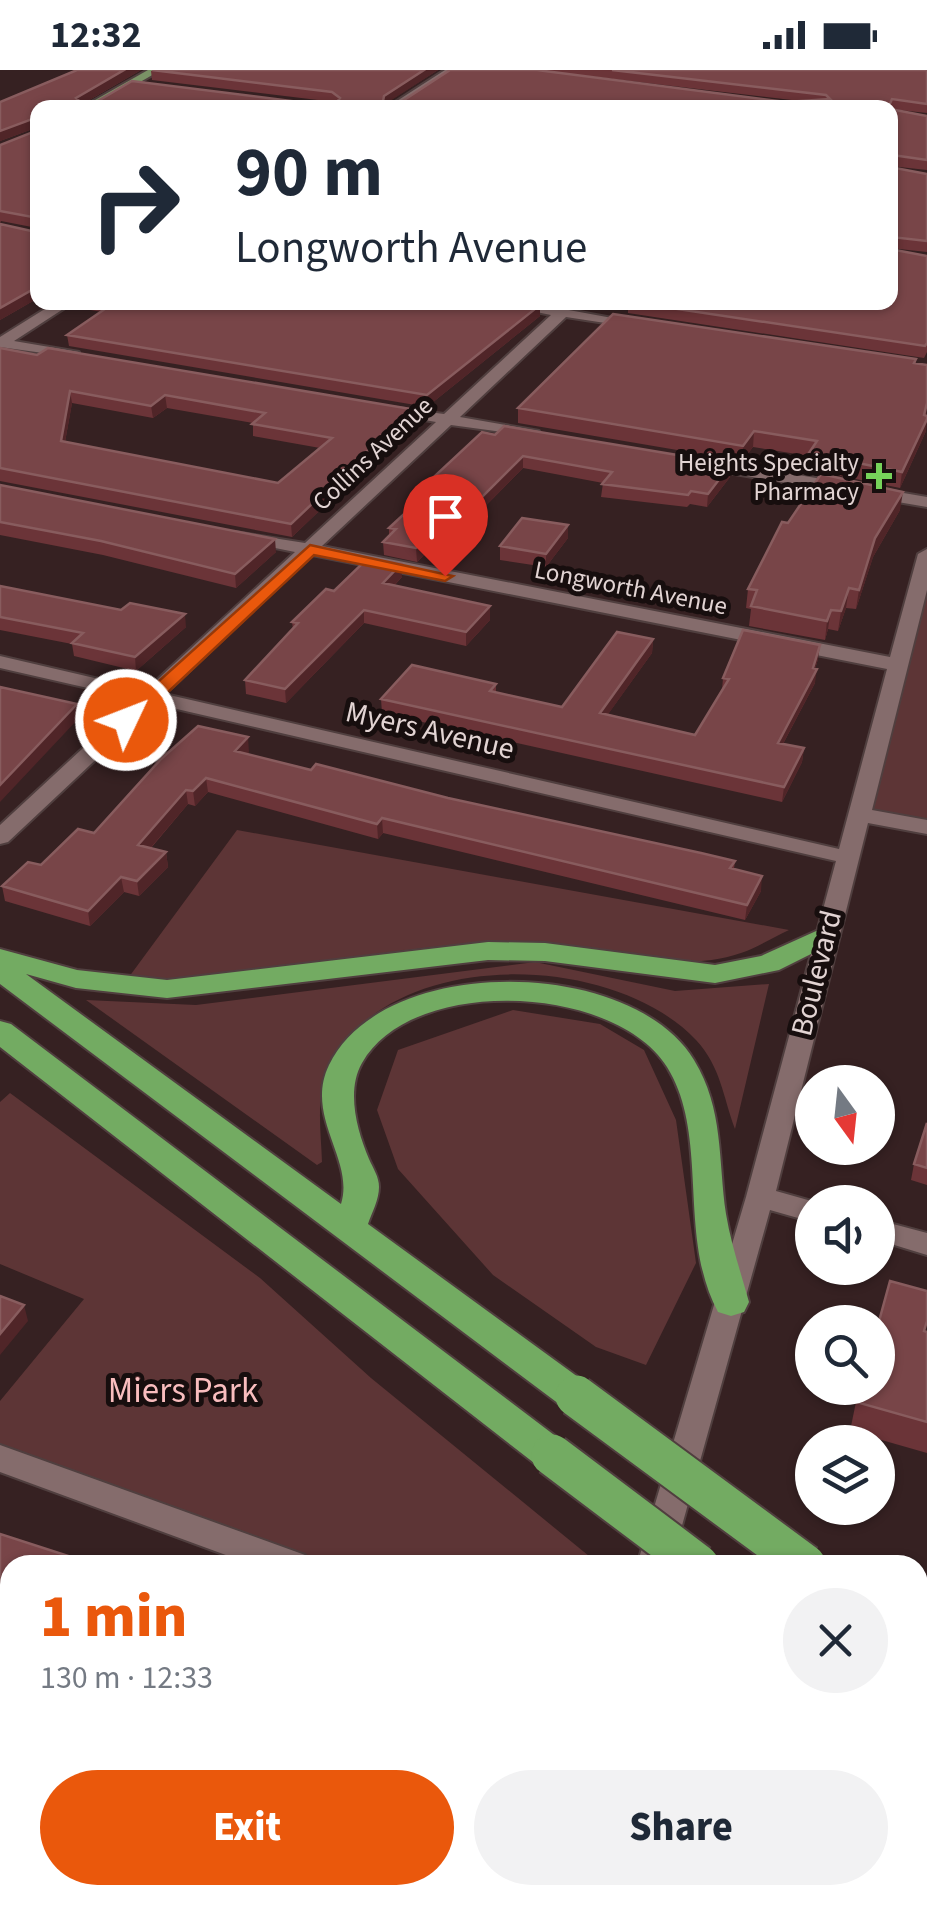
<!DOCTYPE html>
<html lang="en">
<head>
<meta charset="utf-8">
<style>
	:root { --surface:#fff; --page:#f2f2f3; --text:#1f2937; --muted:#747a83; --accent:#ea580c }
	body { margin:0; font-family:"Source Sans 3",sans-serif; background:var(--page); color:var(--text); height:100vh; display:flex; flex-direction:column; font-size:38px; white-space:nowrap }
	* { box-sizing:border-box; margin:0 }
	p { font-size:32px; color:var(--muted) }
	.icon { flex:none; width:55px; height:55px; fill:none; stroke:currentColor; stroke-width:2; stroke-linecap:round; stroke-linejoin:round }
	.map { position:relative; flex:1; overflow:hidden }
	.details { position:absolute; left:0px; top:1485px; width:928px; height:350px; display:flex; flex-direction:column; background:var(--surface); border-radius:30px 30px 0 0; box-shadow:0 2px 8px #0004 }
	.details>* { flex:none }
	.guide { position:absolute; left:30px; top:30px; width:868px; height:210px; border-radius:20px; box-shadow:0 2px 8px #0004; background:#fff; color:var(--text); overflow:hidden }
	.needle { width:65px; rotate:165deg }
	.controls { position:absolute; left:795px; top:995px; display:grid; gap:20px }
	.controls a { display:grid; place-items:center; width:100px; height:100px; border-radius:50%; background:var(--surface); box-shadow:0 2px 8px #0004; font-size:50px }
	.pin { position:absolute; display:grid; place-items:center; width:85px; height:85px; color:#fff; margin:-102px -42px; border-radius:50% 50% 50% 0; rotate:-45deg; box-shadow:0 0 10px #0007 }
	.pin .icon { rotate:45deg }
	.me { position:absolute; width:110px; margin:-55px; rotate:47deg; stroke-linejoin:round; filter:drop-shadow(0 0 8px #0008) }
	.turn { display:flex; align-items:center; gap:35px; height:210px; padding:0 40px; font-size:45px }
	.turn .icon { width:130px; height:130px; stroke-width:2.5 }
	.turn b { display:block; font-size:70px; line-height:85px }
	.round { display:grid; place-items:center; flex:none; width:105px; height:105px; border-radius:52px; background:var(--page) }
	.summary { display:flex; align-items:center; justify-content:space-between; height:170px; padding:0 40px }
	h1 { font-size:60px; font-weight:800; line-height:75px; color:var(--accent) }
	.action { display:flex; gap:20px; margin-top:auto; padding:20px 40px }
	.action a { flex:1; height:115px; border-radius:60px; background:var(--accent); color:#fff; font-size:40px; font-weight:800; line-height:115px; text-align:center }
	.action a+a { background:var(--page); color:var(--text) }
	.status { display:flex; justify-content:space-between; align-items:center; height:70px; padding:0 50px; background:var(--surface); direction:ltr }
	.status svg { height:28px; fill:currentColor }
	.map>svg:first-child { display:block }
	.green { fill:#5d3536 }
	.lines { fill:none; stroke-linecap:round; stroke-linejoin:round }
	.minor-casing { stroke:#503f3f; stroke-width:4 }
	.major-casing { stroke:#503f3f; stroke-width:4 }
	.highway-casing { stroke:#503f3f; stroke-width:4 }
	.minor { fill:#856c6c; fill-rule:evenodd }
	.major { fill:#7a9266; fill-rule:evenodd }
	.highway { fill:#73ab62; fill-rule:evenodd }
	.highway-bridge-casing { stroke:#503f3f; stroke-width:45; stroke-linecap:butt }
	.highway-bridge { stroke:#73ab62; stroke-width:41 }
	.wall { fill:#6b3438; fill-rule:evenodd }
	.shaded-wall { fill:#502528 }
	.building { fill:#784548; stroke:#885c5e; stroke-width:2.5; fill-rule:evenodd }
	.route { fill:#ea580c; stroke:#983908; stroke-width:2.5 }
	.poi-dot { fill:#76d25a; stroke:#170e0e; stroke-width:4 }
	.labels { text-anchor:middle; stroke-width:10; stroke-linejoin:round; paint-order:stroke }
	.far-street-label { font-size:25px; fill:#e2d4d3; stroke:#170e0e }
	.far-poi-label { font-size:25px; fill:#e2d4d3; stroke:#170e0e; text-anchor:end }
	.street-label { font-size:30px; fill:#e2d4d3; stroke:#170e0e }
	.near-park-label { font-size:35px; fill:#f9bdbe; stroke:#170e0e }
</style>
</head>
<body>
<div class="status"><b>12:32</b><svg viewBox="0 0 49 12"><path d="M0 12V9h3v3zM5 12V6h3v6zM10 12V3h3v9zM15 12V0h3v12zM26 1h20v11H26zM47 4h2v5h-2z"/></svg></div>
<div class="map">
<svg width="927" height="1835" viewBox="0 0 927 1835">
	<rect width="100%" height="100%" fill="#362122"/>
	<path class="green" d="M927,497V757L858,744Z
		M237,760L789,860C773,867 757,878 741,883C661,910 573,867 491,872C368,880 249,908 126,911Z
		M535,892L675,921L769,914L735,1059C723,1027 721,997 696,970C613,882 391,875 330,995C315,1025 321,1060 322,1092L317,1095L86,930L196,935Z
		M513,940L600,954L644,980L676,1050L696,1193L646,1295L596,1277L493,1205L398,1099L377,1040L398,980Z
		M10,1023L260,1208L371,1308L600,1495H260L0,1389V1331L84,1229L0,1194V1032Z"/>
	<g class="lines">
		<defs>
			<path id="minor" d="M445,0H457L399,38H386Z
				M56,232H74L14,271L79,282V288L0,277V267Z
				M487,232H525L645,254L638,258L566,247L460,347L539,361V367L451,355L322,476L890,587L918,484L927,479V520L872,740L927,750V764L868,753L776,1121L815,1132L812,1152L770,1140L671,1495H637L746,1127L836,791L155,634L8,772L0,774V755L136,629L0,598V586L146,620L295,482L235,470V462L305,473L436,352L374,341V335L444,344L551,245ZM312,485L887,599L839,779L165,624Z
				M700,388L927,427V437L694,397V389Z
				M878,1150L927,1163V1185L878,1170Z
				M0,1375L305,1485L310,1495H253L0,1402Z
				M549,1825H589L586,1835H546Z"/>
			<path id="major" d="M148,0H161L95,38H81Z"/>
			<path id="highway" d="M825,857L835,860L840,866L835,872L779,900L715,913L545,891L488,890L167,928L76,918L26,904L341,1134C355,1090 304,1047 329,995C383,883 632,887 694,990C724,1039 718,1090 726,1144C731,1174 741,1203 749,1232L744,1242L731,1246L718,1242C677,1166 710,1066 667,997C615,914 411,905 362,993C346,1021 357,1061 369,1089C373,1098 379,1107 379,1117C379,1130 372,1142 368,1154L589,1315L595,1326L589,1337L576,1341L563,1337L0,914V879L77,900L167,910L488,872L545,873L715,895L761,886Z
				M0,951L11,954L566,1374L571,1385L566,1396L552,1401L538,1396L0,977Z
				M918,1559L927,1562V1604L918,1601Z
				M918,1642L927,1646V1691L918,1687Z"/>
		</defs>
		<use href="#minor" class="minor-casing"/>
		<use href="#major" class="major-casing"/>
		<use href="#highway" class="highway-casing"/>
		<use href="#minor" class="minor"/>
		<use href="#major" class="major"/>
		<use href="#highway" class="highway"/>
		<defs>
			<path id="highway-bridge" d="M576,1326L805,1495
				M552,1385L698,1495"/>
		</defs>
		<use href="#highway-bridge" class="highway-bridge-casing"/>
		<use href="#highway-bridge" class="highway-bridge"/>
	</g>
	<path class="wall" d="M77,0H141L86,32H96L132,11L299,32H334L152,10L151,1L438,0L389,31L401,32L450,0H927V43L890,39L927,46V100L890,96V38H38V57L0,71V32ZM555,2L664,15L800,31L786,32Z
		M38,60V231H33L0,250V154L36,162L37,158L1,151L0,153V75Z
		M890,97L927,104V182L890,178Z
		M927,186V282L924,288L628,243V236L606,232H890Z
		M72,232H527L540,235V246L427,337L69,276L67,265L102,242L73,237Z
		M0,278L412,352L292,467L0,411ZM72,333L153,348L167,338L253,353V366L320,378L278,413L65,372Z
		M916,289V294L927,295L926,361L900,418L807,399L809,386L753,377L742,391L518,353V338Z
		M482,362L731,394L730,407L707,437L690,434L687,437L601,427L603,413L523,398L462,460L453,458L417,492L384,485L383,472L389,466V458L423,426V417Z
		M0,415L276,482L236,518L103,485L0,465Z
		M900,440L873,487L856,539L846,538L838,561L828,559L825,570L749,556L751,539L746,538L748,519L788,453Z
		M568,455V468L546,497L500,490V476Z
		M402,507L394,516L490,550L466,576L364,553L286,633L246,624L245,610L293,559L292,552L334,521Z
		M0,516L186,557L136,601L74,586L72,574L0,560Z
		M653,569L652,583L608,644L695,665L722,620L723,608L818,589L815,599V613L783,674L804,678L802,692L782,732L382,643L381,629L496,614V622L562,637Z
		M249,682L247,684L311,700L735,791L734,799L761,821L745,850L383,763L378,769L208,722L195,736L188,734L151,778L166,782L168,797L139,826L124,822L90,856L5,831L2,816L41,795L94,763Z
		M927,1053V1115L911,1110L914,1094Z
		M927,1262V1383L850,1361L856,1332Z
		M0,1464L10,1495V1543L2,1540L0,1543Z"/>
	<path class="shaded-wall" d="M124,0H141L77,37L76,28Z
		M424,0H438L384,35L383,38L384,26Z
		M38,47V57L0,71V61Z
		M32,220L33,231L0,250V238Z
		M540,235V246L427,337V325Z
		M70,321L72,333L63,383L61,371Z
		M165,325L167,338L153,348L151,336Z
		M927,333L922,361L927,349L926,361L900,418L902,402Z
		M411,339L412,352L292,467L291,454Z
		M754,361L753,377L742,391L743,376Z
		M523,386V398L462,460V447Z
		M731,394L730,407L707,437L708,424Z
		M903,422L900,440L873,487L856,539L859,520L875,468Z
		M453,445V458L417,492L416,478Z
		M568,455V468L546,497V484Z
		M275,469L276,482L236,518L235,504Z
		M401,494L402,507L383,527V513Z
		M849,518L846,538L838,561L841,541Z
		M490,536V550L466,576V562Z
		M364,540V553L286,633L285,619Z
		M831,540L828,559L825,570L827,551Z
		M185,544L186,557L136,601L135,587Z
		M653,569L652,583L599,657L600,643Z
		M820,575L818,589L812,609L817,599L815,613L776,687L778,673L813,598Z
		M77,634L79,648L0,732V715Z
		M248,667L249,682L236,696L235,681Z
		M804,678L802,692L782,732L784,717Z
		M206,708L208,722L195,736L193,721Z
		M186,720L188,734L140,790L138,775Z
		M382,748L383,763L378,769L377,754Z
		M166,782L168,797L139,826L137,811Z
		M762,806L761,821L745,850L747,835Z
		M121,807L124,822L90,856L88,841Z
		M24,1235L28,1251L0,1285V1264Z
		M386,1825H394L389,1835H382Z"/>
	<path class="building" d="M77,0H124L76,28L80,32H96L132,11L299,32H337L340,28L332,22L152,0H424L384,26L383,31L401,32L450,0H537L786,32L830,29L826,25L612,0H927V34L892,29L888,38H38V47L0,61V32Z
		M890,39L927,46V90L892,85L890,90Z
		M38,60V148L0,141V75Z
		M890,97L927,104V171L892,167L890,172Z
		M0,154L36,162L38,156V219L32,220L0,238Z
		M890,179L927,186V273L925,276L631,232H890Z
		M115,232H527L540,235L427,325L67,265Z
		M613,244L916,289L914,293L927,295V333L924,345L927,346V349L902,402L809,383L817,371L754,361L743,376L518,338Z
		M0,278L37,285L48,278L411,339L291,454L0,398ZM70,321L151,336L165,325L265,343L252,354L332,368L278,413L61,371Z
		M504,356L731,394L708,424L691,421L688,425L602,414L612,402L523,386L462,447L453,445L416,478L383,472L396,459L389,458L431,419L423,417L482,362L495,365Z
		M821,404L903,422L875,468L859,520L849,518L841,541L831,540L827,551L751,536L757,520L748,519L782,452L788,453Z
		M0,415L275,469L235,504L101,471L0,452Z
		M522,448L568,455L546,484L500,476Z
		M368,488L401,494L383,513L490,536L466,562L364,540L285,619L245,610L298,553L292,552L326,519L334,521Z
		M0,516L121,540L130,533L185,544L135,587L72,573L83,563L0,547Z
		M743,560L820,575L813,598L817,599L778,673L804,678L784,717L381,629L412,595L496,614L490,621L562,637L617,562L653,569L600,643L695,665L729,609L723,608Z
		M0,617L77,634L0,715Z
		M198,656L248,667L235,681L311,700L316,694L448,728L701,783L735,791L730,798L762,806L747,835L382,748L377,754L206,708L193,721L186,720L138,775L166,782L137,811L121,807L88,841L2,816L28,792L41,795L78,759L94,763L161,689Z
		M927,1053V1098L914,1094Z
		M890,1211L927,1221V1251L924,1261L927,1262V1352L856,1332L860,1318H878V1255Z
		M0,1226L24,1235L0,1264Z
		M0,1464L96,1495H10V1529L0,1525Z
		M89,1825H90L111,1835H83Z
		M312,1825H386L382,1835H307Z
		M800,1825H870L867,1835H797Z"/>
	<path class="route" d="M310,475L453,506L445,511L314,485L133,655H120V646Z"/>
	<path class="poi-dot" d="M874 391h10v10h10v10h-10v10h-10v-10h-10v-10h10z"/>
	<g class="labels">
		<g class="far-street-label">
			<text transform="translate(372 383) rotate(-43)" y="9">Collins Avenue</text>
			<text transform="translate(631 517) rotate(11)" y="9">Longworth Avenue</text>
		</g>
		<g class="far-poi-label">
			<text x="859" y="401">Heights Specialty<tspan x="859" dy="29">Pharmacy</tspan></text>
		</g>
		<g class="street-label">
			<text transform="translate(430 660) rotate(13)" y="10">Myers Avenue</text>
			<text transform="translate(816 903) rotate(-76)" y="10">Boulevard</text>
		</g>
		<g class="near-park-label">
			<text x="183" y="1332">Miers Park</text>
		</g>
	</g>
</svg>
<div class="controls">
<a><svg class="needle" viewBox="-14 -14 28 28"><path d="M0-13l5 13h-10z" fill="#e53935"/><path d="M0 13l5-13h-10z" fill="#747a83"/></svg></a>
<a><svg class="icon" aria-label="sound" viewBox="0 0 24 24"><path d="M4 9h4l5-4v14l-5-4H4zM17 9q2 3 0 6"/></svg></a>
<a><svg class="icon" aria-label="search" viewBox="0 0 24 24"><circle cx="10" cy="10" r="6"/><path d="M15 15l6 6"/></svg></a>
<a><svg class="icon" aria-label="layers" viewBox="0 0 24 24"><path d="M12 4l9 5-9 5-9-5zM3 14l9 5 9-5"/></svg></a>
</div>
<div class="pin" style="left:445px;top:506px;background:#d93025"><svg class="icon" aria-label="arrive" viewBox="0 0 24 24"><path d="M6 21V4h12l-3 4 3 4H6"/></svg></div>
<svg class="me" style="left:126px;top:650px" viewBox="-20 -20 40 40"><circle r="17" fill="#ea580c" stroke="#fff" stroke-width="3"/><path d="M0-11L8 9 0 5-8 9z" fill="#fff"/></svg>
<div class="guide">
<div class="turn"><svg class="icon" aria-label="right" viewBox="0 0 24 24"><path d="M7 20v-9h11M14 6l5 5-5 5"/></svg><div><b>90 m</b>Longworth Avenue</div></div>
</div>
<section class="details">
<div class="summary"><div><h1>1 min</h1><p>130 m · 12:33</p></div><a class="round"><svg class="icon" aria-label="close" viewBox="0 0 24 24"><path d="M6 6l12 12M18 6L6 18"/></svg></a></div>
<div class="action"><a>Exit</a><a>Share</a></div>
</section>
</div>
</body>
</html>
